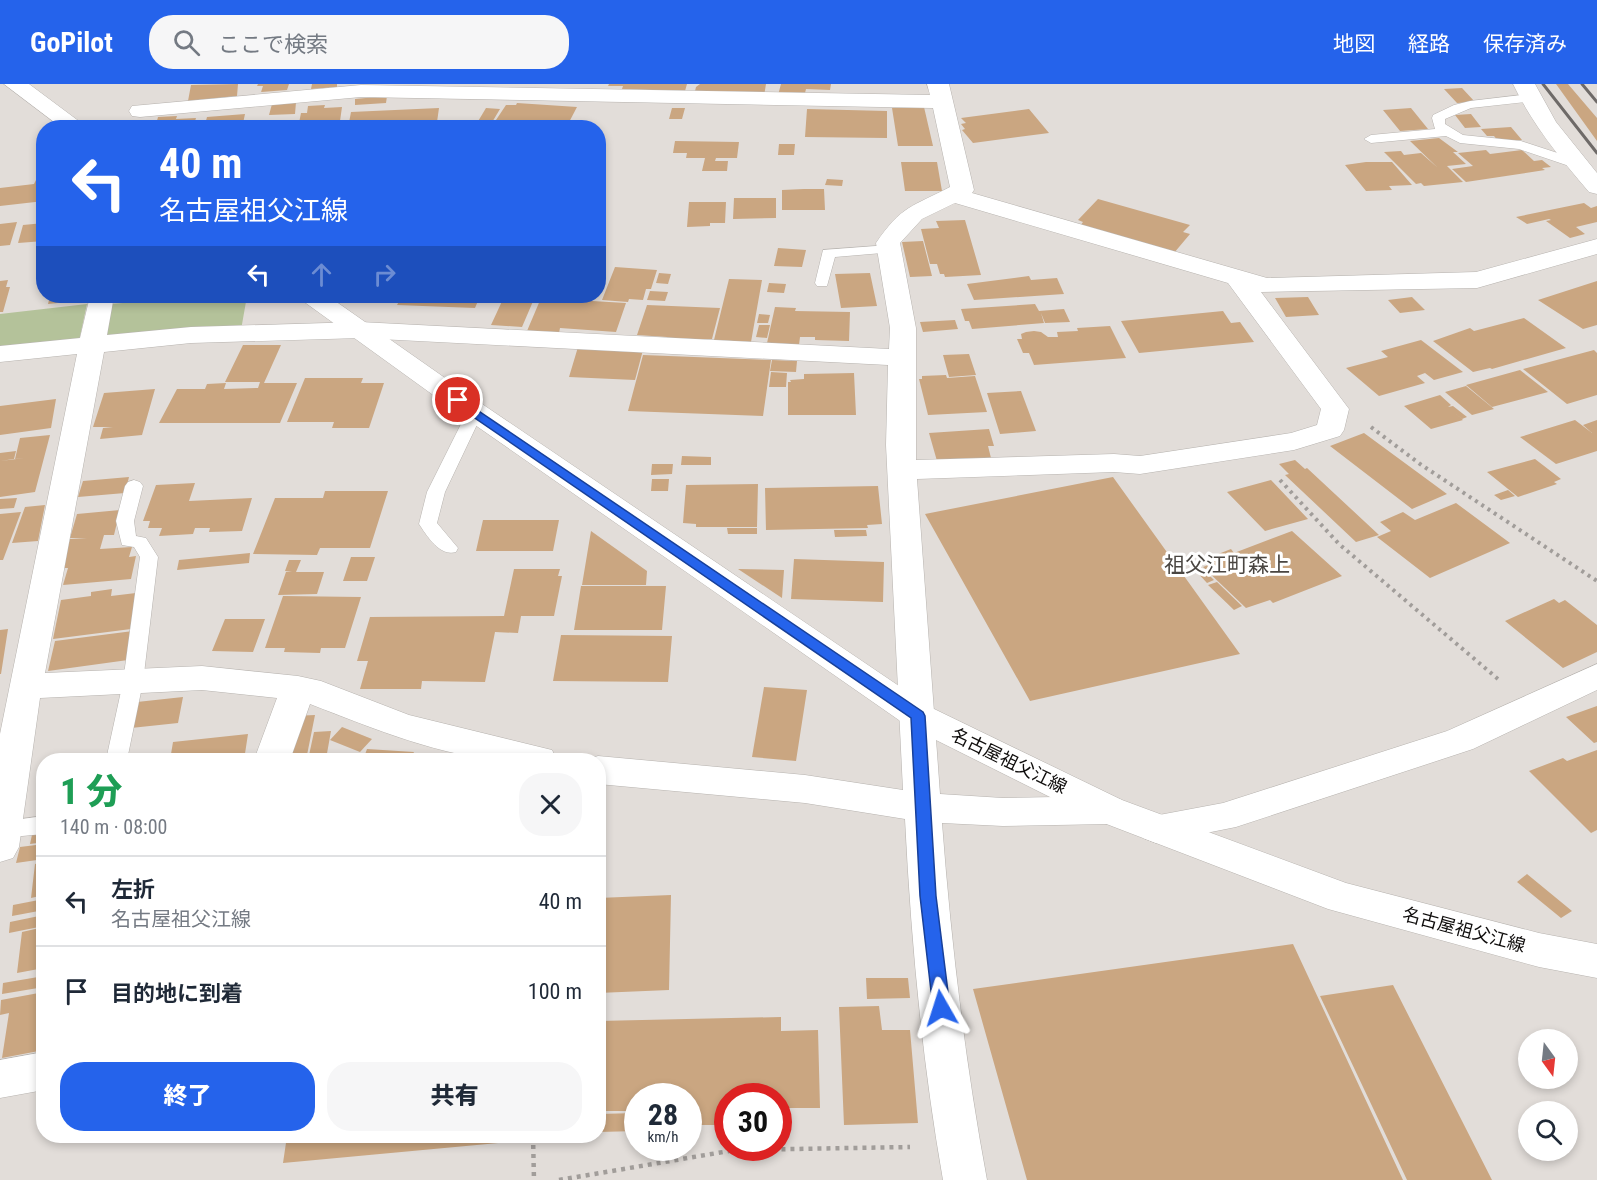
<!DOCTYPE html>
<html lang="ja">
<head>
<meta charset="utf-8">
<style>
	:root { --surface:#fff; --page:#f6f6f7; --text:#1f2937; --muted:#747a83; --line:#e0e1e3; --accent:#2563eb }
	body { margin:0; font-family:"Roboto Condensed","Noto Sans JP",sans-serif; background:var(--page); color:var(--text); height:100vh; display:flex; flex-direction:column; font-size:22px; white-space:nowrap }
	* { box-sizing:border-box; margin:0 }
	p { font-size:20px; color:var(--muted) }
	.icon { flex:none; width:33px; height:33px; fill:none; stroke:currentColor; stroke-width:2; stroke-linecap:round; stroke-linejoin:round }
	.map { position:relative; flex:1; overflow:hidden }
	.details { position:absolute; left:36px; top:669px; width:570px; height:390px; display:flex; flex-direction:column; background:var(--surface); border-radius:24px; box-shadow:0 3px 9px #0003 }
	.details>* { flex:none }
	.top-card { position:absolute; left:36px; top:36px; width:570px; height:183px; border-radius:24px; box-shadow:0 3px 9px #0003; background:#2563eb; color:#fff; overflow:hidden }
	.needle { width:39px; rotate:165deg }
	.controls { position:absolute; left:1518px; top:945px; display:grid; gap:12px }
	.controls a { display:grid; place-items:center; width:60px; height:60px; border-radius:50%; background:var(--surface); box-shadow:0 3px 9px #0003; font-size:30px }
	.speed { position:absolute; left:624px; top:999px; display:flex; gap:12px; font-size:30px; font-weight:700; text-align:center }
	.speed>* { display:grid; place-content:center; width:78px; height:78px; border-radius:50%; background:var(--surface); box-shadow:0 3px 9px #0003; line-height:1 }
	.speed small { font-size:15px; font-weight:400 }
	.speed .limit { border:9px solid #d22; background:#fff; color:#111 }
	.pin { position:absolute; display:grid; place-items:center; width:51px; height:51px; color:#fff; margin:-26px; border:3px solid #fff; border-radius:50%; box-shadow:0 2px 6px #0007 }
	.me { position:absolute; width:66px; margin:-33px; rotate:354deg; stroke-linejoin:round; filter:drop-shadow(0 0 4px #0008) }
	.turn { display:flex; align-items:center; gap:21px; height:126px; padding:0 24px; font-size:27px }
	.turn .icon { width:78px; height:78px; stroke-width:2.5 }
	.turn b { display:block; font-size:42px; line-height:51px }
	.lanes { display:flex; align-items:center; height:57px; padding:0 24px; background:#0003; justify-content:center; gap:30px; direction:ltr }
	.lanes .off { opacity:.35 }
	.round { display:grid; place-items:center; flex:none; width:63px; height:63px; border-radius:24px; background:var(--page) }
	.head { display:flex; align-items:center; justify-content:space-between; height:102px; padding:0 24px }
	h1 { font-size:36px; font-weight:800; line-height:45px; color:#1e9e55 }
	.action { display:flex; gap:12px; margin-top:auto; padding:12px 24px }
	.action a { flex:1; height:69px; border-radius:24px; background:var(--accent); color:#fff; font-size:24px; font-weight:800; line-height:69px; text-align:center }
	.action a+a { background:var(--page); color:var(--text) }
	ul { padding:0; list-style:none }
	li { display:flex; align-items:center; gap:18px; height:90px; padding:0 24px; border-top:2px solid var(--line) }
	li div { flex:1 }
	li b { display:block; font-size:22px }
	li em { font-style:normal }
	header { display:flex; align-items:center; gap:36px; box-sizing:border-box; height:84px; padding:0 30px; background:var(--accent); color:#fff }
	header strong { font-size:28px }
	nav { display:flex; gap:33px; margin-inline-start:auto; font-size:21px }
	.search { width:420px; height:54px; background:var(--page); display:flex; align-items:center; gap:15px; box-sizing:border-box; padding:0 21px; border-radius:24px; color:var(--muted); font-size:22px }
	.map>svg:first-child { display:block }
	.green { fill:#b4c29a }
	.building { fill:#caa681 }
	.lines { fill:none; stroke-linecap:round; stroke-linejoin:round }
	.lane-casing { stroke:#b7b3af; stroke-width:1 }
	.street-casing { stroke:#b7b3af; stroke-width:1 }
	.primary-casing { stroke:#b7b3af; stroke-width:1 }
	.path-far1 { stroke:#a19d9a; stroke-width:4; stroke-dasharray:3 4.5; stroke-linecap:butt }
	.path { stroke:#a19d9a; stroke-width:4.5; stroke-dasharray:4 5; stroke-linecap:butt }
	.lane { fill:#fff; fill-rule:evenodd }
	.street { fill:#fff; fill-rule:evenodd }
	.primary { fill:#fff; fill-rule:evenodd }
	.rail { stroke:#6e6a68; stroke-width:3 }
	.route { fill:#2563eb; stroke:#184099; stroke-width:1.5 }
	.labels { text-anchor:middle; stroke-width:6; stroke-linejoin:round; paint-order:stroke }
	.street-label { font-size:18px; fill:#0e0c0b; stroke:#fff }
	.quarter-label { font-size:21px; fill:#494541; stroke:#fff }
</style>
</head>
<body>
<header>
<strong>GoPilot</strong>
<div class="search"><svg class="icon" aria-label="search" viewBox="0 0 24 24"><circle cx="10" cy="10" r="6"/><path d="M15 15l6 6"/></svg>ここで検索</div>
<nav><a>地図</a><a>経路</a><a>保存済み</a></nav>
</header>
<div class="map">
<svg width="1597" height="1096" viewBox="0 0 1597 1096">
	<rect width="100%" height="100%" fill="#e2ddd9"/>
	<path class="green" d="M211,212H247L241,246L102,256L110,220Z
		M87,220L79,257L0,266V230Z"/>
	<path class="building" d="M238,0L237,12L188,17L191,1Z
		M258,0H289L287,6L261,8L263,2H257Z
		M312,0H337V3L311,5Z
		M609,0H687L685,7L622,5L623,2H608Z
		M700,0H766L764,12L694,11L696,3Z
		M781,0H831L830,6L806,5L804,13L778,11Z
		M1556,0H1568L1597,34V57Z
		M1462,4L1475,18L1457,19L1444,5Z
		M387,12L386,19L355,21V15Z
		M296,18L295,30L269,31L272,20Z
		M517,19L577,23L566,44L528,43L494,39L506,21H516Z
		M325,21L324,24L342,23L339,44H298L301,29H307L308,22Z
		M924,23L933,62H898L892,24Z
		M439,24L437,38H426V44H348L351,28Z
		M486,24L500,25L491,40L477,39Z
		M672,24H685L682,35H669Z
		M1411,24L1428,45L1400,47L1383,26Z
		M807,25L887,27V54L805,53Z
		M1029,25L1049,49L973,59L962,46L965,45L961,40L966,39L961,34Z
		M245,30L242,44H204L207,33Z
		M1471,30L1481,43L1465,44L1455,31Z
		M177,32L176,35L196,34L193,44H155L158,33Z
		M293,36L292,44H247L248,40Z
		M1511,43L1522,56L1498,57L1494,52H1487L1481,45Z
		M1439,54L1458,68H1453L1466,80L1447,82L1463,98L1424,102L1421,99L1416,100L1384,68L1401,67L1404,71L1421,69L1438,84L1410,57Z
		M675,57L739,58L737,74H716L715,77H728L727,87H702L705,74H686L687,69H673Z
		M779,60H795L794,71H778Z
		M1486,66L1490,70L1522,66L1534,77L1542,76L1551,83L1542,84L1545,86L1466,98L1452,85L1473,82L1458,69Z
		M901,78H937L942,107H905Z
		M1366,78H1392L1412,101L1389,102L1392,106L1366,107L1345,81Z
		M44,95V117L0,122V104L34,100L36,96Z
		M827,95L843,96L842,102L825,101Z
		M804,105H824L825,126H782V106Z
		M734,114H776V134L733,135Z
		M1098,115L1190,141L1183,148L1190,150L1174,169L1080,142L1083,138L1078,136Z
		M689,118H726L725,139H710V142L687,143Z
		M1584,119L1591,124L1597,122V138L1576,143L1585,150L1570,154L1546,137L1551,136L1549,135L1527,140L1516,133Z
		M965,136L981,191L945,193L944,190H940L937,180H930L921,145L939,144L936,137Z
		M17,138L10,161L0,162V140Z
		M44,139V157L18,159L23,141Z
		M923,157L932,192L910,193L902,158Z
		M778,164L806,166L802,183L774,182Z
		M615,183L657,186L651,205H646L643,216L629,215L628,218L602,216Z
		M659,189L671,190L668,200L656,199Z
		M870,189L877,222L841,224L835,190Z
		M1029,192L1031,196L1057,194L1064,210L974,216L967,200Z
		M729,195L762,196L751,258L714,256Z
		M8,196L6,203H10L3,228H0V197Z
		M1597,197V241L1583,245L1538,216Z
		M769,199L786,200L784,209L767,208Z
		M650,207L668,208L665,217L647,216Z
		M50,212H80L78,217L48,220Z
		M129,212H160V213L128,216Z
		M402,212H480L475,224L397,221Z
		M504,213L534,215L522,243L491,241Z
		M1308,213L1319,231L1286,233L1275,214Z
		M1412,213L1425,226L1400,229L1388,216Z
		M541,214L626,219L616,248L560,244L559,249L527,247Z
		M1035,220L1039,227L1064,225L1070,238L1045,239L1041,229L1044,239L972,245L969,237H965L961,225Z
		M647,221L720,224L712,255L666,256L667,253L637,251Z
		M775,223L796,224L795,227L850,228L849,257L815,256V253H800L799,261L767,259Z
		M1223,227L1231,239L1240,238L1254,258L1139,269L1121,237Z
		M759,230L770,231L768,239H757Z
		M1524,234L1566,264L1492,285L1490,284L1473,288L1433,257L1470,244L1474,247Z
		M955,236L958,245L923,248L920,238Z
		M759,241H770L767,254L756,253Z
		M1110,242L1126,274L1034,281L1029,269H1023L1017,255H1022L1021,250L1026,248L1034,247L1041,248L1048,253H1058L1057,248L1078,247L1077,244Z
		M1421,256L1463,288L1434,296L1425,289L1417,292L1425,299L1379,312L1346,284L1388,273L1381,267Z
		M243,261H281L264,299H297L280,339H159L177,305H205L207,300L226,299L224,305L258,304L260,298H225Z
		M578,263L643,266L635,296L569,293Z
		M1594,266L1597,269V311L1567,320L1523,285Z
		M969,270L976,291L949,293L943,271Z
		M643,271L771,276L763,332L628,327Z
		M772,276L797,277L796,288L770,287Z
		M1520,286L1548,308L1492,323L1466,301Z
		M771,288L787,289L786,303H769Z
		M854,289L856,331H788V298H791L790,296L804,295V290Z
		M946,291L947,294L975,292L987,328L928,331L919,295H922V292Z
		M305,294H363L361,299H384L369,344H332L334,338H287Z
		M1466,302L1494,325L1472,331L1445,308Z
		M155,305L142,351L100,355L103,344L113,343H93L104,309Z
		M1021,307L1036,347L1000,350L987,309Z
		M1440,311L1451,321L1448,323L1453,322L1467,333L1462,335L1454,328L1463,336L1431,345L1404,322Z
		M56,315L51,344L0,351V322Z
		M1575,336L1592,349L1583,341L1597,336V367L1556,380L1520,353Z
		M989,345L994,362H988L991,374L937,377L929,349Z
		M1364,349L1447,410L1412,425L1330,362Z
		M50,351L35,408L0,413V377L25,374L15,375L20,354Z
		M16,367L14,375L0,377V369Z
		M682,372L711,373V381H681Z
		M1535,375L1561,395L1554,398L1557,400L1518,413L1487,388Z
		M1295,376L1305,385L1307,384L1379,451L1356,458L1285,391L1289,390L1279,380Z
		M652,380H673L672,390L651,391Z
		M129,393L125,409L78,413L83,397Z
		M1113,393L1240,570L1030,617L925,430Z
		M652,395H669L668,407H651Z
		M1271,396L1308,435L1265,447L1227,408Z
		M195,399L189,417L252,414L242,447L209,448L210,444H195L193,450L159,452L162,444H148L150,437H143L156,401Z
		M758,400L757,443H696V440L683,439L686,401Z
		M878,402L882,440L867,441L868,444L766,446L765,404Z
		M1508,406L1515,412L1501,416L1494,411Z
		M325,407H388L370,464H320L317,471L253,470L275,414H323Z
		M17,414L14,424L0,425V415Z
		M1456,419L1510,459L1430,494L1377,453L1391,447L1380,438L1403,428L1415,436Z
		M45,421L38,457L12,459L25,423Z
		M120,426L114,451H104L100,465L132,463L129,473L136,472L131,495L63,501L68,484H62L70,455L87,454H70L77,430Z
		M21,428L3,476H0V430Z
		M483,436H559L553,467H476Z
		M727,444H757V450H728Z
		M834,446H866L867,452L835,453Z
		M591,447L647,487L646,501H582Z
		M1292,447L1342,492L1273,519L1270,516L1246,524L1203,483L1208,481L1203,476L1231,465L1234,469Z
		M250,469L249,479L177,486L179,476Z
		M351,473H375L367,497H343Z
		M794,475L884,478L883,518L791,515Z
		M289,476H301L296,488H324L317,510L278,511L286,488H292L285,487Z
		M1201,483L1214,496L1207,499L1194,485Z
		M514,485H560L558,492H562L554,532H521L518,549L495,548L485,598L422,597L421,605H360L368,577H357L370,533L504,532Z
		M738,485L784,486L782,514Z
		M1217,498L1242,522L1234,526L1208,501Z
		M581,502H666L662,546H574Z
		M112,505L111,512L136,509L131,545L53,555L61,516L91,512V508Z
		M283,512L361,513L345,564H321L320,569L284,568L285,564H265Z
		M1554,515L1559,519L1565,516L1597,541V568L1563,584L1505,537Z
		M225,535H265L253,568L212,567Z
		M8,545L1,590H0V546Z
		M133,547L128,576L48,587L55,557Z
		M561,551L672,552L668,598L553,597Z
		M764,603L807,606L796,677L752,673Z
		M183,613L178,639L131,644L137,618Z
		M1597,622V658L1594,659L1566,633Z
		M315,631L306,676H283L293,632Z
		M342,643L372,655L360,668L330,656Z
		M331,647L326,675L308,676L314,648Z
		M248,650L244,676H134V674L171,670L173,658Z
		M367,665L414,668L410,676H363Z
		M1597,666V746L1591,749L1529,687L1563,674L1567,677Z
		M44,745V758L30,760L33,746Z
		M44,760V775L16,779L20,763Z
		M44,778V811L31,814L35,780Z
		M1527,790L1572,827L1561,834L1517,798Z
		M671,811L669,906L598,909V814Z
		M44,815V826L12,832L13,821Z
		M44,831V842L9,849L10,838Z
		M44,843V884L17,889L22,848Z
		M1293,860L1403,1096H1027L973,905Z
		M44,892V903L2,910L3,899Z
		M866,894H908L910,914L867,915Z
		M1393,901L1492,1096H1407L1320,912Z
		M44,908V966L2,974L9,929L0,931L1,916Z
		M879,922L882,946H910L918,1039L844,1041L839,923Z
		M781,933V947L818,946L820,1024H778V1012H728V1025H722L721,1041H688V1012H638V1027H598V937Z
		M638,1029V1047L598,1048V1030Z
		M287,1052H509V1058L283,1079Z"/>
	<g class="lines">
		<defs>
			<path id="lane" d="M1530,10L1536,14L1534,17L1471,24L1445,35V40L1463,51L1521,57L1582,77L1584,80L1582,83H1572L1519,65L1460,59L1446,52L1371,59L1364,55L1371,51L1435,45L1432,34L1433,31L1454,21L1470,17Z
				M889,161L894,162L896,165L894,168L835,173L827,202H817L815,199L823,166Z
				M475,323L483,328L445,408L437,439L458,464L456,468C440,473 427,452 419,440L427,408L467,328Z
				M134,396L140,398L143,402L134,437L136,452L146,454L158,473L143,598L127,676H106L123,598L140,473L134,463L122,461L116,437L125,402L128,398Z
				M44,732V750L0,754V738Z"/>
			<path id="street" d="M927,0H949L974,106L972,109L1267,194L1476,188L1597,155V170L1477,204L1261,208L1349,325L1344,346L1340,352L1294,366L1140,390L1114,388L917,395L940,710L1003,714L1109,712L1122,716L1127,726L1122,736L1109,740L1003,742L942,739C951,858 965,978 987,1096H943C922,977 911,855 905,735L805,719L598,700V676H585L598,672L805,691L903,706L886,361L888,281L360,254L191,259L104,268L45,589L202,582L298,592L321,597L409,631L552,666L557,676C471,686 388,650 310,620L290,676H254L277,614L202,606L40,614L19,763L13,774L0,778V650L77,270L0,278V262L80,254L90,212H114L107,251L191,243L360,238L889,265L890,244L876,159C902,121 912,123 950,103L933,24L361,13L140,33L132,32L129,27L132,22L361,1L930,11ZM955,119L1228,199L1321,325L1317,341L1291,349L1140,372L1114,370L916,376V244L900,159L922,135Z
				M1513,0H1535L1556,38L1597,89V110L1589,108C1560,74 1532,40 1513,0Z
				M1597,580V606L1473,665L1236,743L1156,759L1143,754L1137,744L1143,734L1223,719L1447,647Z
				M44,968V1006L0,1014V976Z"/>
			<path id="primary" d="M4,0H29L88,44H62Z
				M300,212H328L485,322L930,623L1122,716L1346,799L1539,849L1597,860V894L1539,883L1328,825L1096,736L906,641L465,334L303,217Z"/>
		</defs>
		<use href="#lane" class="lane-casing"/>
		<use href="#street" class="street-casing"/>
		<use href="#primary" class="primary-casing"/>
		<path class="path-far1" d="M1371,343L1420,380L1597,497
			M1280,396L1339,460L1498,595"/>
		<path class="path" d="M533,1052L534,1096
			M559,1096L735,1066L910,1063"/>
		<use href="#lane" class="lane"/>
		<use href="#street" class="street"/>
		<use href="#primary" class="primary"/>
		<path class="rail" d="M1543,0L1597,69
			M1582,0L1597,18"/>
	</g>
	<path class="route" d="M458,313L923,628L925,632L936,812L950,924L947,929L941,931L935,929L933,924L920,812L911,634L453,319V314Z"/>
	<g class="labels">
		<g class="street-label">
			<text transform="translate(1009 677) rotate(26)" y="6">名古屋祖父江線</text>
			<text transform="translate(1464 846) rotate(15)" y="6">名古屋祖父江線</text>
		</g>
		<g class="quarter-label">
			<text x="1227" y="488">祖父江町森上</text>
		</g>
	</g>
</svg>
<div class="controls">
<a><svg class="needle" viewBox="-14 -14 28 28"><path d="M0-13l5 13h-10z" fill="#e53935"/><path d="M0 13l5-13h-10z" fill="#747a83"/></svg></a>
<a><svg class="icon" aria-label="search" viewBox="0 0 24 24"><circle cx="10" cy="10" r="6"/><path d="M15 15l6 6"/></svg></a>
</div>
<div class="speed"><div>28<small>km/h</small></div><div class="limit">30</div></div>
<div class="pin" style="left:458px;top:316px;background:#d93025"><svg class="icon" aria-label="arrive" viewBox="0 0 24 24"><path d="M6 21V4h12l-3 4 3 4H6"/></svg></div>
<svg class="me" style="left:941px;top:924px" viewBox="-20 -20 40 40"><path d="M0-17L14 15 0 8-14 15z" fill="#2563eb" stroke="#fff" stroke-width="4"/></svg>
<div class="top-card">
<div class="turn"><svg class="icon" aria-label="left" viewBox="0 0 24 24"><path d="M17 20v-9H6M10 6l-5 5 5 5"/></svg><div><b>40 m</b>名古屋祖父江線</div></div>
<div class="lanes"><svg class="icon" aria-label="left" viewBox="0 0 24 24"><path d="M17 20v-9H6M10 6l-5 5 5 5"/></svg><svg class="icon off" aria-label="ahead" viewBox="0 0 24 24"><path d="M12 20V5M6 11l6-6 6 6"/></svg><svg class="icon off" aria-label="right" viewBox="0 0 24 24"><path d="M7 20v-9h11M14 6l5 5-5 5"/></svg></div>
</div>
<section class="details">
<div class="head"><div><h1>1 分</h1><p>140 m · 08:00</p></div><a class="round"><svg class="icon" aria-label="close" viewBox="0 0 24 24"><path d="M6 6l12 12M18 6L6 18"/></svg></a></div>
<ul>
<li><svg class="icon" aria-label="left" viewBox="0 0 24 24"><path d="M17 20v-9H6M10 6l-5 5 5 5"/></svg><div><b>左折</b><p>名古屋祖父江線</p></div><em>40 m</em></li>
<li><svg class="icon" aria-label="arrive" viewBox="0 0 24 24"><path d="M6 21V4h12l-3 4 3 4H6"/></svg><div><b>目的地に到着</b></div><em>100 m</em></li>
</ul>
<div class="action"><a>終了</a><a>共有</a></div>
</section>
</div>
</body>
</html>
